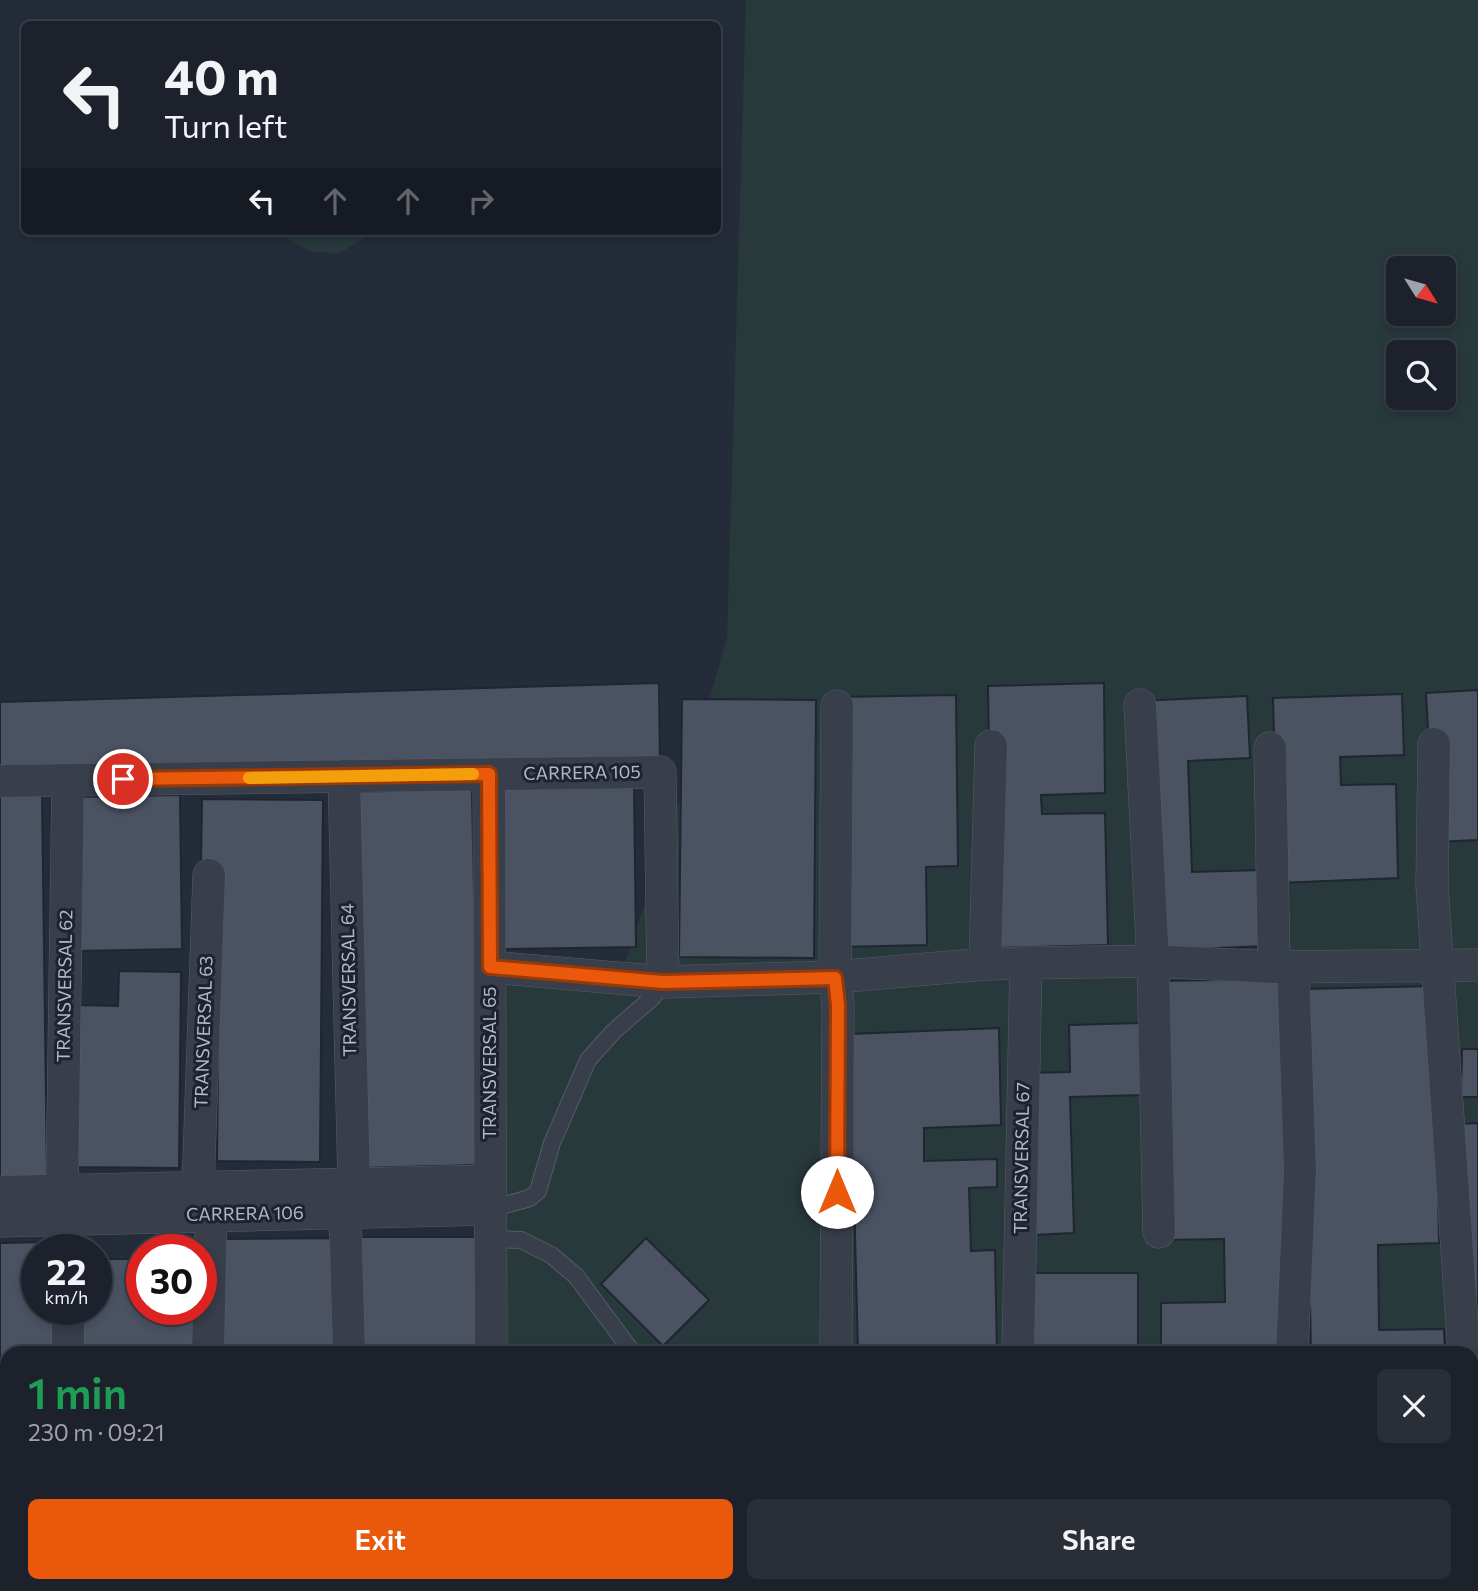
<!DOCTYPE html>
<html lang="en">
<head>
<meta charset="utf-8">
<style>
	:root { --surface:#1c212b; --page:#292e37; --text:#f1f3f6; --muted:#a0a3a9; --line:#3a3e47; --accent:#ea580c }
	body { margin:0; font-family:Commissioner,sans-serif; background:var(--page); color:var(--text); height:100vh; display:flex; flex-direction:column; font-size:26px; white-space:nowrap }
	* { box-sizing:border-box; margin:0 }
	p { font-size:23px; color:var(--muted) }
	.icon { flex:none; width:38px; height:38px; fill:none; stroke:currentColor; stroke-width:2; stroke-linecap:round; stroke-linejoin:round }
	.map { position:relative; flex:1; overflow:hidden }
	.panel { position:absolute; left:0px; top:1346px; width:1479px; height:247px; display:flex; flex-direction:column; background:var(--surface); border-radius:21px 21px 0 0; box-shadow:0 4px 10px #0003,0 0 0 2px var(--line) }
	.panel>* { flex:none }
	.hud { position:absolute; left:21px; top:21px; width:700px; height:214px; border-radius:10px; box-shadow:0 4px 10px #0003,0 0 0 2px var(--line); background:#1c212b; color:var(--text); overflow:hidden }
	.needle { width:46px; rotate:127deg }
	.fabs { position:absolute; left:1386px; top:256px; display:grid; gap:14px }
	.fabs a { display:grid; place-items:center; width:70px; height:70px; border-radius:10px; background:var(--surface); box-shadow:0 4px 10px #0003,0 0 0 2px var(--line); font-size:35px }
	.speed { position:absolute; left:21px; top:1234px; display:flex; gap:14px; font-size:35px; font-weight:700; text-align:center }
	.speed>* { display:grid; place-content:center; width:91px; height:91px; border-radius:50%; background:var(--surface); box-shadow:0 4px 10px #0003,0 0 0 2px var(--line); line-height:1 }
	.speed small { font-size:18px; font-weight:400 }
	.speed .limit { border:10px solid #d22; background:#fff; color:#111 }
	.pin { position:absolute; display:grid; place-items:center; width:60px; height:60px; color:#fff; margin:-30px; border:4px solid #fff; border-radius:50%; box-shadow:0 2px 7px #0007 }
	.me { position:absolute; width:77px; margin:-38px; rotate:0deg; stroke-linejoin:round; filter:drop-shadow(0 0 5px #0008) }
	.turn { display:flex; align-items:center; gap:24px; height:147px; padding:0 28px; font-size:32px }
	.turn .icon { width:91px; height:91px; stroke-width:2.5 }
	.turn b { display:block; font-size:49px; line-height:60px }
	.lanes { display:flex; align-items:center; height:66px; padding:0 28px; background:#0003; justify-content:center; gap:35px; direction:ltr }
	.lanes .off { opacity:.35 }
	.round { display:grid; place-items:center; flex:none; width:74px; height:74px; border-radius:10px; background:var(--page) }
	.summary { display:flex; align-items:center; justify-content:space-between; height:119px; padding:0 28px }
	h1 { font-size:42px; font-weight:600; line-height:52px; color:#1e9e55 }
	.button { display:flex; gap:14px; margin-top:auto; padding:14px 28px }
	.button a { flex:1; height:80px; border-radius:10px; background:var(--accent); color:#fff; font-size:28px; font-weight:600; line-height:80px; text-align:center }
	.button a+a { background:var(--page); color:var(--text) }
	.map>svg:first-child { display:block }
	.green { fill:#27393b; fill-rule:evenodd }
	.building { fill:#4b5363; stroke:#1f2531; stroke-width:2 }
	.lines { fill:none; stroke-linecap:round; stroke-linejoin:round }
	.lane-casing { stroke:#565c68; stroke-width:18 }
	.street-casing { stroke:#565c68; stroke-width:33 }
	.lane { stroke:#383e4a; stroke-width:16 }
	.street { stroke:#383e4a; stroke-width:32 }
	.route-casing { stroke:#983908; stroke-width:18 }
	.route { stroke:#ea580c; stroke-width:12 }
	.slow { stroke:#f59e0b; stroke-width:12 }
	.labels { text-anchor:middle; stroke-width:6; stroke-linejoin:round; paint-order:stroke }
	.street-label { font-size:18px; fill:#b3b9c6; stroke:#1d232f }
</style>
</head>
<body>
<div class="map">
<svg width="1478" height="1591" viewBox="0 0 1478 1591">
	<rect width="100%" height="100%" fill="#252c39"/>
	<path class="green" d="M746,0H1478V1591H523V1586H1472V1353H494L495,971H622L684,788L727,638ZM1398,268H1444V313H1398ZM1398,352H1444V397H1398Z
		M286,231H365L364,238L338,254L310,251L285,237Z"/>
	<path class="building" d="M659,683L660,766L0,772V702Z
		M1104,683L1105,793L1041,795L1042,814L1105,813L1108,945L992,948L988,686Z
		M1478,690V840L1434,842L1426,693Z
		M1402,694L1404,755L1340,757L1341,785L1396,784L1398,878L1278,883L1273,698Z
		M956,695L958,866L926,867L927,945L840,947L837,697Z
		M1247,696L1250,758L1188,761L1192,872L1262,870L1265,946L1147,951L1138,701Z
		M682,699L816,700L814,958L679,957Z
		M634,784L636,947L504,949L502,786Z
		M472,789L479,1165L359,1168L353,792Z
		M42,794L47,1176L0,1177V795Z
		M180,795L182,949L74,951L73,797Z
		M202,799L323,800L320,1162L217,1161L220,873L201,866Z
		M119,971L181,972L179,1168L75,1167L77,1005L118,1006Z
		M1285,979L1288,1353H1161V1303L1225,1302L1224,1239L1161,1240L1158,981Z
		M1434,986L1439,1243L1378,1245L1379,1330L1444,1329L1445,1353H1311L1304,989Z
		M1139,1023L1141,1095L1070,1097L1074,1233L1032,1235L1028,1073L1070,1072L1069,1025Z
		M999,1028L1001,1125L924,1128V1161L997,1159V1187L969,1188L971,1251L995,1250L997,1353H858L850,1034Z
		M1462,1049H1478V1097H1461Z
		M1478,1123V1381H1472L1459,1124Z
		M351,1237H477L479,1353H354Z
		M339,1238V1353H217V1239Z
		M646,1238L709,1300L663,1346L601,1284Z
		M56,1242V1250H37V1309H57V1353H7V1586H59V1591H0V1243Z
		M96,1259H142V1309H200L199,1353H78V1309H96Z
		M1024,1273H1138V1353H1024Z
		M1472,1521H1478V1591H1432V1586H1472Z
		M75,1586H196V1591H75Z
		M362,1586H422L362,1588Z
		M747,1586H810V1591H680V1588H747Z
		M899,1586H972V1591H899Z
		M994,1586H1122V1591H994Z
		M1146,1586H1254V1591H1145Z
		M1291,1586H1409V1591H1291Z"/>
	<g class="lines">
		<defs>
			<path id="lane" d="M491,1209L530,1198L538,1191L552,1143L588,1060L614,1031L652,998L663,982
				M491,1239L521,1240L551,1255L576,1276L633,1353"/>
			<path id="street" d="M1140,705L1153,961L1159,1232
				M1434,744L1432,885L1464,1353
				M1270,748L1274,967
				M489,774L491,1353
				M344,776L354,1184
				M0,781L660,772L663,982
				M985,964L991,746
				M490,967L663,982L835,977L985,964L1026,963L1153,961L1274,967L1478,965
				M198,1188L209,875
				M62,1191L68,780
				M0,1192L490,1181
				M345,1212L349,1353
				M0,1221L491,1209
				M68,1250V1219
				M68,1353V1309
				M208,1353L211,1215
				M836,1353L838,1005L835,977L837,706
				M1018,1353L1026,963
				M1292,1353L1300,1171L1293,967
				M1472,1393L1478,1394
				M354,1586V1591
				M668,1586V1591
				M980,1586V1591
				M1432,1586V1591
				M68,1591V1586
				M205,1591V1586
				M439,1591H640
				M835,1591V1586
				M1134,1591V1586
				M1279,1591V1586"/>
		</defs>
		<use href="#lane" class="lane-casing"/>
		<use href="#street" class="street-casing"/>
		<use href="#lane" class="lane"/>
		<use href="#street" class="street"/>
	</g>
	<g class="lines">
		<defs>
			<path id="route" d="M123,779L489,774L490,967L663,982L835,978L838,1005L837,1192"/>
		</defs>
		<use href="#route" class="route-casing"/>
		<use href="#route" class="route"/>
		<path class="slow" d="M249,778L473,774"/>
	</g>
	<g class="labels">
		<g class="street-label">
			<text transform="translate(582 773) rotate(-1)" y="6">CARRERA 105</text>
			<text transform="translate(349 980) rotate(-91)" y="6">TRANSVERSAL 64</text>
			<text transform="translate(65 986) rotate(-89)" y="6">TRANSVERSAL 62</text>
			<text transform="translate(204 1032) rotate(-88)" y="6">TRANSVERSAL 63</text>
			<text transform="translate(490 1063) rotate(-90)" y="6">TRANSVERSAL 65</text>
			<text transform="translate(1022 1158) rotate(-89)" y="6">TRANSVERSAL 67</text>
			<text transform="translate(245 1214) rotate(-1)" y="6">CARRERA 106</text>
		</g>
	</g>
</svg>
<div class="fabs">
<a><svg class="needle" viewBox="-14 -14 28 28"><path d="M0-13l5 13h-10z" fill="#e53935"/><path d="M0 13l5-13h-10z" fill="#a0a3a9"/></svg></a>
<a><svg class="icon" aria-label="search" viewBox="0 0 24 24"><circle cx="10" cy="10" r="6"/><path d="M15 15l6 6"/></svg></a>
</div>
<div class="speed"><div>22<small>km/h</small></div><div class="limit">30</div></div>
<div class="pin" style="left:123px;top:779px;background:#d93025"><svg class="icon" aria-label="arrive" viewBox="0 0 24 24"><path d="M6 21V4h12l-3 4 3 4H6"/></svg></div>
<svg class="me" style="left:837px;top:1192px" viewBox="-20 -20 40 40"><circle r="19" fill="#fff"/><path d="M0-13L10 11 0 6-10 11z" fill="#ea580c"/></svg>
<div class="hud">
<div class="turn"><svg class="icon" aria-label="left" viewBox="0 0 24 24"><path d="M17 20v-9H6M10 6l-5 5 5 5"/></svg><div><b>40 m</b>Turn left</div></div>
<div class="lanes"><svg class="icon" aria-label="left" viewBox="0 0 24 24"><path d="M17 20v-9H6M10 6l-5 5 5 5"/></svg><svg class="icon off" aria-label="ahead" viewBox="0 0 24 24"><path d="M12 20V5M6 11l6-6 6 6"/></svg><svg class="icon off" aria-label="ahead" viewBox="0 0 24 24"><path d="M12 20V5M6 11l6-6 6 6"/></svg><svg class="icon off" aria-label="right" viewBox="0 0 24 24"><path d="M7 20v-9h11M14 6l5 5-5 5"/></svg></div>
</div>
<section class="panel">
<div class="summary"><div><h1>1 min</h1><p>230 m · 09:21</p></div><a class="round"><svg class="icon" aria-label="close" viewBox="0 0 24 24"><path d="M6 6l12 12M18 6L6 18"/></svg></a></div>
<div class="button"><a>Exit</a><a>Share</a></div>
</section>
</div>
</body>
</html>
